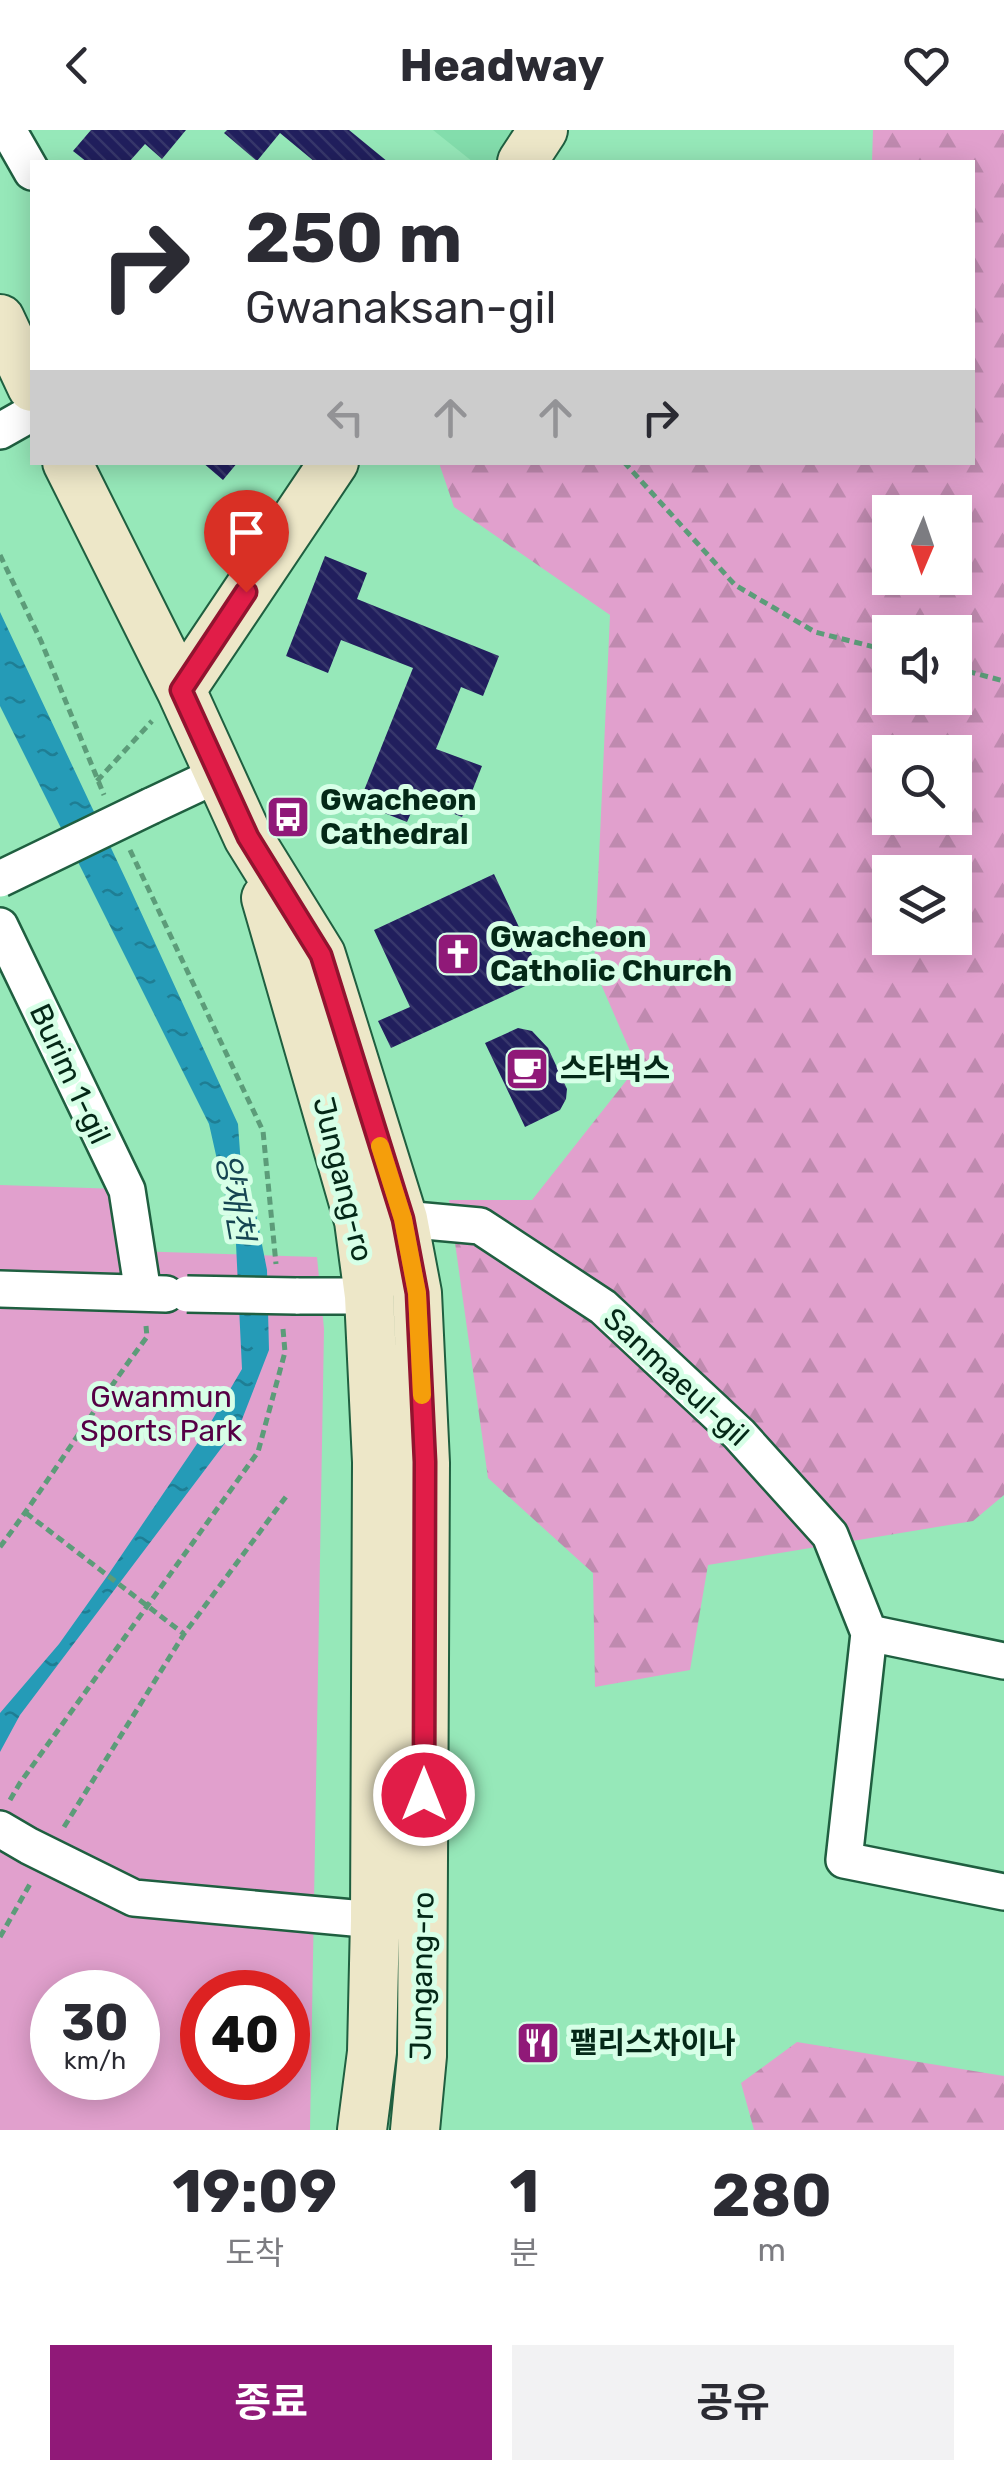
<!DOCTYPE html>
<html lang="ko">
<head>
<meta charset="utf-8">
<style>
	:root { --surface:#fff; --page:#f2f2f3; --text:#2b2b33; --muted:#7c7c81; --accent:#901978 }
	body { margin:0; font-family:Rubik,"Noto Sans KR",sans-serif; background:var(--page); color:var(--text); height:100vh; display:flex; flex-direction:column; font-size:38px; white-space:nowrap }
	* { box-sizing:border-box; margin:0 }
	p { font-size:32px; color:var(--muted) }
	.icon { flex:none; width:55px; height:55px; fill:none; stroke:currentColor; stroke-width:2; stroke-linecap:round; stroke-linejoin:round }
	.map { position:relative; height:2000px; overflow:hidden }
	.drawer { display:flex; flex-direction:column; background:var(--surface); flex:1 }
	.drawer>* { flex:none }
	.banner { position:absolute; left:30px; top:30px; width:945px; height:305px; border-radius:0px; box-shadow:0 5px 25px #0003; background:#fff; color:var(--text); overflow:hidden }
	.needle { width:65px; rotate:182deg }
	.tools { position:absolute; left:872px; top:365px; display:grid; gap:20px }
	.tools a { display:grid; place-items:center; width:100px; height:100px; border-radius:0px; background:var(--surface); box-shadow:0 5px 25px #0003; font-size:50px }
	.speed { position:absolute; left:30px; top:1840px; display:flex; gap:20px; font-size:50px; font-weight:700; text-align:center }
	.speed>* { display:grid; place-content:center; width:130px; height:130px; border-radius:50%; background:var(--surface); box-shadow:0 5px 25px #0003; line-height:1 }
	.speed small { font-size:25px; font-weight:400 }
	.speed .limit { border:15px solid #d22; background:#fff; color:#111 }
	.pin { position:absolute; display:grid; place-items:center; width:85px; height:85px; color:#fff; margin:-102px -42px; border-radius:50% 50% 50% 0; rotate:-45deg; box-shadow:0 0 10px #0007 }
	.pin .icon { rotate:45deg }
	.me { position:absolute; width:110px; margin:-55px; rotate:0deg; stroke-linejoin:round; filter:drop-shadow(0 0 8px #0008) }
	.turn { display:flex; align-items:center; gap:35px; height:210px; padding:0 50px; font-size:45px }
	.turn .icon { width:130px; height:130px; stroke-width:2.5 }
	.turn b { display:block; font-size:70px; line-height:85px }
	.lanes { display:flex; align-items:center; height:95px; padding:0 50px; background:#0003; justify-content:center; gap:50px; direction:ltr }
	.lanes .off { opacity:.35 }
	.eta { display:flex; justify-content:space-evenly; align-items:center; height:170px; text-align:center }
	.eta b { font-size:60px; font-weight:700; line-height:70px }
	.cta { display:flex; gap:20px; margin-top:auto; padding:20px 50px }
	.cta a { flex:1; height:115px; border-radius:0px; background:var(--accent); color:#fff; font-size:40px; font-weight:700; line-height:115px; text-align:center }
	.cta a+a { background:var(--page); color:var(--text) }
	header { display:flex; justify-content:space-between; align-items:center; height:130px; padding:0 50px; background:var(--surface); font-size:45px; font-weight:700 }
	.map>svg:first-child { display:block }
	.built { fill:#83ddac }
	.green { fill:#e1a0cd; fill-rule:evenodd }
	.forest { fill:url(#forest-firs); fill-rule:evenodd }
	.water { fill:url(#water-ripples) }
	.building { fill:url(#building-back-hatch) }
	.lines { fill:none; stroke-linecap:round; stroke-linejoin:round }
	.street-casing { stroke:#1f5f40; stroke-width:40 }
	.secondary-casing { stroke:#1f5f40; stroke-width:52 }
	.path { stroke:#5c9c79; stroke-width:5; stroke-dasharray:8 5; stroke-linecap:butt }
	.street { stroke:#fff; stroke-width:35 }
	.secondary { stroke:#ede7c8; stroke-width:48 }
	.street-bridge-casing { stroke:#1f5f40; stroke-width:40; stroke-linecap:butt }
	.street-bridge { stroke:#fff; stroke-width:35 }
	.route-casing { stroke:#92132f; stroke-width:25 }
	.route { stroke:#e11d48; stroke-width:18 }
	.slow { stroke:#f59e0b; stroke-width:18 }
	.labels { text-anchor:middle; stroke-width:10; stroke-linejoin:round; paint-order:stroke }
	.poi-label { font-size:30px; font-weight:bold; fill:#042817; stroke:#d7ffe7; text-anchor:start }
	.street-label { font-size:30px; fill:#042817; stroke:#d7ffe7 }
	.park-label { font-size:30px; fill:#560045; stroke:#d7ffe7 }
	.water-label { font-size:32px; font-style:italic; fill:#154552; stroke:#d7ffe7 }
</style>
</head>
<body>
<header><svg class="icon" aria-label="back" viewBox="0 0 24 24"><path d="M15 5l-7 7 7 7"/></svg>Headway<svg class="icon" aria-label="heart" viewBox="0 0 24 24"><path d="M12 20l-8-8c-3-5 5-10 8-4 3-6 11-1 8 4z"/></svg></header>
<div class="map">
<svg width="1004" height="2000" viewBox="0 0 1004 2000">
	<defs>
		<pattern id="forest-firs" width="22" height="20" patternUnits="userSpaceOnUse" patternTransform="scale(2.5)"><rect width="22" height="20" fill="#e1a0cd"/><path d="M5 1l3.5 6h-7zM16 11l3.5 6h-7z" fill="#bf8aaf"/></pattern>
		<pattern id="water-ripples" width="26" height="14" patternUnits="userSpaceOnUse" patternTransform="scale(2.5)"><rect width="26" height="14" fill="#259bb7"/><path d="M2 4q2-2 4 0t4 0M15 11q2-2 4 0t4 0" fill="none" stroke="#1e7e94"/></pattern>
		<pattern id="building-back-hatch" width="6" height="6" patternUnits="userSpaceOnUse" patternTransform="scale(2.5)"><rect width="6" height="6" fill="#211f5d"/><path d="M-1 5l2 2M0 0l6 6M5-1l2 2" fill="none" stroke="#37376b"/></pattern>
	</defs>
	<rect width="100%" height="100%" fill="#96e8b9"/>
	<path class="built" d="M433,0H512L498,32H473Z"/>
	<path class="green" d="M0,1055L119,1059L133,1121L317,1127L324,1199L310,2000H0ZM52,1862H138V1948H52ZM202,1862H288V1948H202Z"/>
	<path class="forest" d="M873,0H1004V1365L973,1391L708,1435L690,1540L595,1557L593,1443L488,1348L449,1070H532L637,937L594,838L610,485L454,377L439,333L972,332V32H872ZM890,382H955V448H890ZM890,502H955V568H890ZM890,622H955V688H890ZM890,742H955V808H890Z
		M797,1912L1004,1946V2000H754L741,1953Z"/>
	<path class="water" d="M0,482L128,754L238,994L243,1064L255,1079L267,1140L269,1220L241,1292L20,1585L0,1622V1583L59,1514L108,1445L205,1302L242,1239L236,1114L209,994L0,576Z"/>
	<path class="building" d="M91,0H186L162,29L145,14L129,32H87L73,21Z
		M227,0H349L388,32H315L280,3L257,31L224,3Z
		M202,332H238L223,350Z
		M325,426L367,443L357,469L499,526L483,566L461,557L436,619L482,636L462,687L417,669L407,692L359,673L413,538L341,510L328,543L286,526Z
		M494,744L543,848L391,918L378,891L410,877L374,800Z
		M518,898L532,901L548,918L567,959L566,969L560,980L525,997L485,913Z"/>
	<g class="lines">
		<defs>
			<path id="street" d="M8,0L32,42
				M0,301L32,283
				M151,676L219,644
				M0,796L127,1060L143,1163
				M403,1089L480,1096L603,1177L739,1304L830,1405L869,1503L844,1730L1004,1762
				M0,1159L166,1164
				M296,1166H369
				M869,1503L1004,1531
				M0,1699L29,1716L134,1768L375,1790"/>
			<path id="secondary" d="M522,32L543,0
				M0,189L32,257
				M67,332L181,560L248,707L321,825L403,1089L417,1163L425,1333L422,1926L415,2000
				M181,560L334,332
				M266,768L359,1091L369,1166L377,1332L375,1790L372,1922L362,2000"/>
		</defs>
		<use href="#street" class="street-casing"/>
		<use href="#secondary" class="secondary-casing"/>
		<path class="path" d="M624,332L735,455L815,502L890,521
			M0,425L41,511L104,665
			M955,538L1004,551
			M97,651L152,591
			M130,720L263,1001L276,1134
			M26,1383L184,1504
			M0,1417C51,1349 95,1276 147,1207L146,1196
			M10,1670L20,1653L258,1322L285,1222L283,1199
			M64,1697L184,1504L288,1364
			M0,1807L30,1754"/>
		<use href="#street" class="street"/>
		<use href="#secondary" class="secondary"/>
		<defs>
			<path id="street-bridge" d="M0,749L151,676
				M187,1164L296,1166"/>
		</defs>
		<use href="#street-bridge" class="street-bridge-casing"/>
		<use href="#street-bridge" class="street-bridge"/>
	</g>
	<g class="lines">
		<defs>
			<path id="route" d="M246,462L181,560L248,707L321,825L403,1089L417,1163L425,1332L424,1665"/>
		</defs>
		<use href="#route" class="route-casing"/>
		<use href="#route" class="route"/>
		<path class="slow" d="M380,1016L403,1089L417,1163L422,1265"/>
	</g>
	<defs>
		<symbol id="bus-square" viewBox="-11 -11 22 22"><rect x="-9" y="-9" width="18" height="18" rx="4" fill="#901978" stroke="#d7ffe7"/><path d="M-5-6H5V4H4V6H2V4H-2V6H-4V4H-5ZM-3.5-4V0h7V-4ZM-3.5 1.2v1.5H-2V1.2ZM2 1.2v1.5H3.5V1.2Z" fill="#fff"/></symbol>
		<symbol id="church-square" viewBox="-11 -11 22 22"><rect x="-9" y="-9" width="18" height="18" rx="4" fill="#901978" stroke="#d7ffe7"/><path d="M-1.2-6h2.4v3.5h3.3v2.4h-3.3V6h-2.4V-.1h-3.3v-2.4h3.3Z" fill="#fff"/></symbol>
		<symbol id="cafe-square" viewBox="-11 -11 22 22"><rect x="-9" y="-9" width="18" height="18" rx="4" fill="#901978" stroke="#d7ffe7"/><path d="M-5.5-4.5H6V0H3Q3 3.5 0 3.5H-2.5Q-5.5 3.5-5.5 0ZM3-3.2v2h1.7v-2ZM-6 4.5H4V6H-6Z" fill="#fff"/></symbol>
		<symbol id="restaurant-square" viewBox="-11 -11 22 22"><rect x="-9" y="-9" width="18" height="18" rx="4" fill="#901978" stroke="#d7ffe7"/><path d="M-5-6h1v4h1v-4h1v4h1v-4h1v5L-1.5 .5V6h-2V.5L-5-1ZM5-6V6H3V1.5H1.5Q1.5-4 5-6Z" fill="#fff"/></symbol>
	</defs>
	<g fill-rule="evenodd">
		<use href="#bus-square" x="263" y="662" width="50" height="50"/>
		<use href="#church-square" x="433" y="799" width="50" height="50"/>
		<use href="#cafe-square" x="502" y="914" width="50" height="50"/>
		<use href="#restaurant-square" x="513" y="1888" width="50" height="50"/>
	</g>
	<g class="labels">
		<g class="poi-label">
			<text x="320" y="680">Gwacheon<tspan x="320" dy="34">Cathedral</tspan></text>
			<text x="490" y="817">Gwacheon<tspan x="490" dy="34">Catholic Church</tspan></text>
			<text x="560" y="949">스타벅스</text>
			<text x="570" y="1923">팰리스차이나</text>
		</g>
		<g class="street-label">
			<text transform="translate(70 944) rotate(65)" y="10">Burim 1-gil</text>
			<text transform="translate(343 1049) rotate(76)" y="10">Jungang-ro</text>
			<text transform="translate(676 1247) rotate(43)" y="10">Sanmaeul-gil</text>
			<text transform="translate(422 1846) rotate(-89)" y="10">Jungang-ro</text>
		</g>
		<g class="park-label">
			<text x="161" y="1277">Gwanmun<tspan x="161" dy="34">Sports Park</tspan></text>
		</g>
		<g class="water-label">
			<text transform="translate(235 1067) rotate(80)" y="11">양재천</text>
		</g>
	</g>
</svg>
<div class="tools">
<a><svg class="needle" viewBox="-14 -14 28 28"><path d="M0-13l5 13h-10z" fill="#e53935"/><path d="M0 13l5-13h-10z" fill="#7c7c81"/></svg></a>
<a><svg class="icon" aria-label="sound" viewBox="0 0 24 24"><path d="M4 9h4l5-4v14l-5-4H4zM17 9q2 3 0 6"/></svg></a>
<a><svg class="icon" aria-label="search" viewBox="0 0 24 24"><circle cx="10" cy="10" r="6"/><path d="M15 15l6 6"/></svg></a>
<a><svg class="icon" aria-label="layers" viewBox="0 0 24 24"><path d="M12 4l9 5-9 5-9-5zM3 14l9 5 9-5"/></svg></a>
</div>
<div class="speed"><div>30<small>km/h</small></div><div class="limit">40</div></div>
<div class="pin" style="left:246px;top:462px;background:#d93025"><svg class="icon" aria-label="arrive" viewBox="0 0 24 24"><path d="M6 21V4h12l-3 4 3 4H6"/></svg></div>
<svg class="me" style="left:424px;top:1665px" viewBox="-20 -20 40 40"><circle r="17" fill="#e11d48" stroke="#fff" stroke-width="3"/><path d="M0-11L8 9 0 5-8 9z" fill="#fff"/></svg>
<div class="banner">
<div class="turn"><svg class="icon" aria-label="right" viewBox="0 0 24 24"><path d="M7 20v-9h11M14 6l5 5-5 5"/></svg><div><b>250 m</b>Gwanaksan-gil</div></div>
<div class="lanes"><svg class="icon off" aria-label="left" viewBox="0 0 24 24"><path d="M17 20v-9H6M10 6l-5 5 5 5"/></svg><svg class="icon off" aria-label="ahead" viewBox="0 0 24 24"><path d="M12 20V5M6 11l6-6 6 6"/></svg><svg class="icon off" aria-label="ahead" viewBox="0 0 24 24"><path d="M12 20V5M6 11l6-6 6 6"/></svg><svg class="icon" aria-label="right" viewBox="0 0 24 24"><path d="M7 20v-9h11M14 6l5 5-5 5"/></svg></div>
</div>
</div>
<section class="drawer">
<div class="eta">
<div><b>19:09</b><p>도착</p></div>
<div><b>1</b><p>분</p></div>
<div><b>280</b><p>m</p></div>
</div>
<div class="cta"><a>종료</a><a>공유</a></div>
</section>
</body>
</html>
